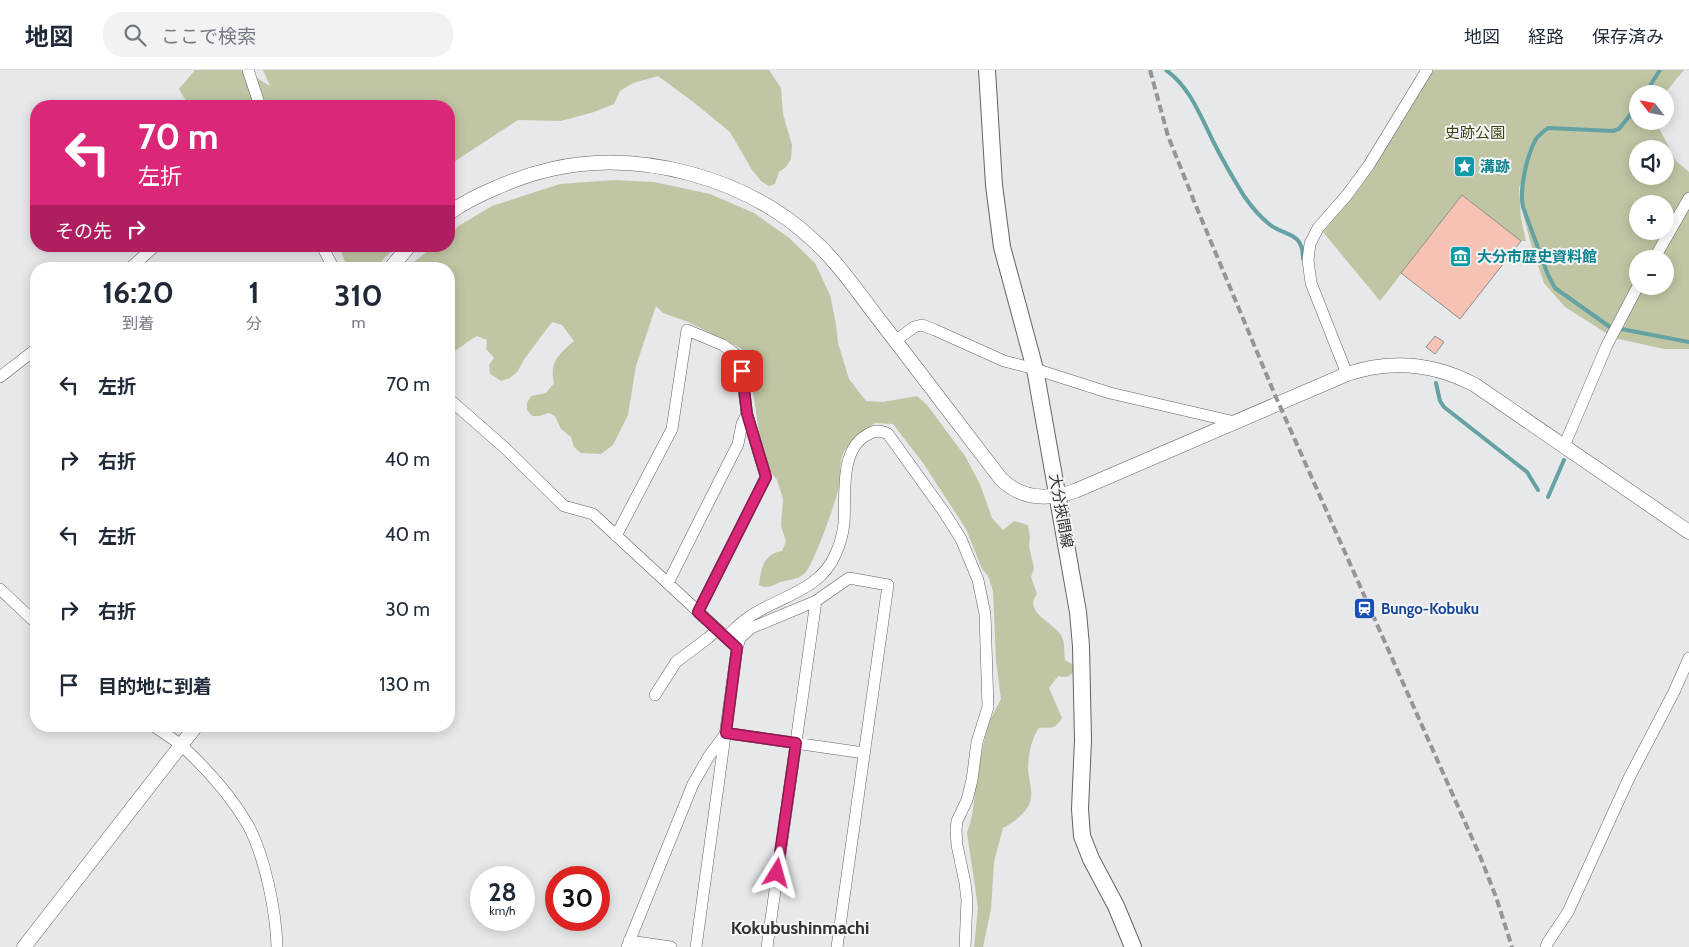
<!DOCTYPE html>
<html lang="ja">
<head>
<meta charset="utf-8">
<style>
	:root { --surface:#fff; --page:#f2f2f3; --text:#1f2937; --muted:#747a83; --line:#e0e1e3 }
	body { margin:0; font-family:Cabin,"Noto Sans JP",sans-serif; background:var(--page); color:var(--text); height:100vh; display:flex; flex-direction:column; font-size:19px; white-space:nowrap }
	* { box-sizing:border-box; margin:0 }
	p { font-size:16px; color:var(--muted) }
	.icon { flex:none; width:28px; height:28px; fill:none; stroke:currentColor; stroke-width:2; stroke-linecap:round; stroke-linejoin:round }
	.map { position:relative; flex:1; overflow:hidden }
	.drawer { position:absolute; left:30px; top:192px; width:425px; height:470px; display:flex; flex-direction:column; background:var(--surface); border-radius:20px; box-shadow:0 2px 12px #0003 }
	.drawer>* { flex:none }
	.banner { position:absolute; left:30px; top:30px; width:425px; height:152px; border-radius:20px; box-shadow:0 2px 12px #0003; background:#db2777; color:#fff; overflow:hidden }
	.needle { width:32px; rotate:301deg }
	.controls { position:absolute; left:1629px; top:15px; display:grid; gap:10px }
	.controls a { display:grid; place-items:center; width:45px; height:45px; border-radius:50%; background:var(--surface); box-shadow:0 2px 12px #0003; font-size:25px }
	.speed { position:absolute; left:470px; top:796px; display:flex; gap:10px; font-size:25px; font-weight:700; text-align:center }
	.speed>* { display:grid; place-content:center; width:65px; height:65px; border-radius:50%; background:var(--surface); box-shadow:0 2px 12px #0003; line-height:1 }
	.speed small { font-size:12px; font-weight:400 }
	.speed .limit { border:8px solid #d22; background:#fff; color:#111 }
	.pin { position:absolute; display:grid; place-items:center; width:42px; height:42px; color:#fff; margin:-21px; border-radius:10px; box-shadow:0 2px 8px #0006 }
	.me { position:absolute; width:55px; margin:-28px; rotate:8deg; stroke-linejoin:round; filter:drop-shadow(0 0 4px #0008) }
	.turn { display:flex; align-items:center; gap:18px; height:105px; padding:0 25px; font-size:22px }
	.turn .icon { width:65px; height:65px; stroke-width:2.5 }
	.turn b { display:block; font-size:35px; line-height:42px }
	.then { display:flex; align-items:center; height:48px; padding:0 25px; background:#0003; gap:10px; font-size:19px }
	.eta { display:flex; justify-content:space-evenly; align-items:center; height:85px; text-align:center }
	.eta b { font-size:30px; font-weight:700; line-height:35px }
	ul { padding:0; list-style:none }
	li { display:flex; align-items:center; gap:15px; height:75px; padding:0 25px }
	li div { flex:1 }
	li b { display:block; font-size:19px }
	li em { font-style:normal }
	header { display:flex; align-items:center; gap:30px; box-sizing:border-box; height:70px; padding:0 25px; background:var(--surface); border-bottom:1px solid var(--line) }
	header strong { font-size:24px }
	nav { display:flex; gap:28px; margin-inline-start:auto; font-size:18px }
	.search { width:350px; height:45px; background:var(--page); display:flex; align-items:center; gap:12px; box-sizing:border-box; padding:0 18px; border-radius:20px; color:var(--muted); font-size:19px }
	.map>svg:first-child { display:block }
	.green { fill:#c0c6a4; fill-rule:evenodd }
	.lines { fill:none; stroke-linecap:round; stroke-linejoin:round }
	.stream { stroke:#64a2a3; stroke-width:4 }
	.building { fill:#f6c2b4; stroke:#908e8d }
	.minor-casing { stroke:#616364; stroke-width:12 }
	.tertiary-casing { stroke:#616364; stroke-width:15 }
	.secondary-casing { stroke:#616364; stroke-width:18 }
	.minor { stroke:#fff; stroke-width:11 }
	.tertiary { stroke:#fff; stroke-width:14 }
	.secondary { stroke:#fff; stroke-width:16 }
	.rail { stroke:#949597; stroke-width:4; stroke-dasharray:8 4; stroke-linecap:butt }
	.route-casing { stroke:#8e194d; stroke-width:12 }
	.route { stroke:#db2777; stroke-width:9 }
	.labels { text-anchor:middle; stroke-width:4; stroke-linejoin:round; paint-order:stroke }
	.park-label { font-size:15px; fill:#3e430b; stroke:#f4f5f7 }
	.culture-label { font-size:15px; font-weight:bold; fill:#0d838f; stroke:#f4f5f7; text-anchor:start }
	.street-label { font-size:15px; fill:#313232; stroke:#f4f5f7 }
	.transit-label { font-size:15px; font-weight:bold; fill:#164399; stroke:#f4f5f7; text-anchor:start }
	.quarter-label { font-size:18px; font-weight:bold; fill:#313232; stroke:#f4f5f7 }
</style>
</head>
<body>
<header>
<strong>地図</strong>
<div class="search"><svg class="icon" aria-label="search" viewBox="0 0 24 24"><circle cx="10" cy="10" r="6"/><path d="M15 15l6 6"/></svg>ここで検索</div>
<nav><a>地図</a><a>経路</a><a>保存済み</a></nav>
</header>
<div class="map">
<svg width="1689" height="877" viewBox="0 0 1689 877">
	<rect width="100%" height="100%" fill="#e6e8ea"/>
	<path class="green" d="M195,0H244L270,16L263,0H769L781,18L783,44L792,75L791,89L786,97L779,102L775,114L769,116L761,111L752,100L730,62L692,31L658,6L633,13L620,21L614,34L594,42L561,51L518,50L449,95V36H189L179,19Z
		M1434,0H1684L1664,24H1638V51H1658V56L1676,91L1689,102V279H1664L1614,268L1565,237L1544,213L1531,174L1523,144L1521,114L1519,118L1521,148L1526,171H1521L1459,129L1380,231L1323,162L1353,127L1373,100ZM1638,79H1665V106H1638ZM1638,134H1665V161H1638ZM1638,189H1665V216H1638Z
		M613,110L654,112L710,124L754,143L788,167L815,193L830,225L836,254L838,273L849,309L866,331L883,332L917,326L927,335L965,386L980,414L992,448L1003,460L1014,451L1028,455L1030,468L1029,476L1034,498L1031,507L1037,524C1022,543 1056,553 1062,567C1065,573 1064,584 1065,590L1072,594L1075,600C1070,607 1066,608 1058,606L1049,618L1062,648C1055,660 1051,657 1039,658C1031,669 1028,686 1028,700C1029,711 1034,723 1029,735C1024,745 1012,753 1003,758L994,792L991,839L983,877H974L978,837L967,763L972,746L979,694L988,654L1001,629L996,591L993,521L988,506L982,499L966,459L923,393L893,354L875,353C867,359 851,370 846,378C838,392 841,400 839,415C838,427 813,496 805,503C798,510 790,509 781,512C773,515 767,520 759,515C761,499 763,484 782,481L786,471L781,456L783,429L777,410L768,398L760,369L748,289L742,279L688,252L663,243L656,236L636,296L628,345L613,375L601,384L581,383L574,377L571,367L561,359L555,346L549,343L539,346H532L527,340V333L531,326L546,323L554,313C549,292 559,284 574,271L562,255L552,252L525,288L517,302L510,308L501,311L490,304L489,295L494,288L486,279L487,270L477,266C467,271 459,280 449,284V199H405L434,176H449V164L460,155L492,136L560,114Z
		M339,176H396L374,199H350L345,192Z"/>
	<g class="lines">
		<path class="stream" d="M1166,0C1190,17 1201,47 1214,73C1223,91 1233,108 1244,126C1251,136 1259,146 1269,154C1286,167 1303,161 1303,189
			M1651,14L1660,0
			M1610,257L1555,218L1548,205L1523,137C1519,119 1527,85 1536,69C1539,65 1544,61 1548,58L1613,61L1619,59L1638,35
			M1620,260L1621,259L1689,272
			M1436,313L1440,331L1444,337L1527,402L1538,420
			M1548,427L1564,390"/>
	</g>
	<path class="building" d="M1462,125L1521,171L1460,249L1401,203Z
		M1435,266L1444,272L1435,284L1426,277Z"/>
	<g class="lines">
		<defs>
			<path id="minor" d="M248,0L260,36
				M322,176L334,199
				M1654,189L1689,128
				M129,199L155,176
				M895,271L914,257L922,255L935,260L1004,291L1035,299L1110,323L1235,352
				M1347,304L1311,213L1308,190L1310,174L1318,158L1347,125L1369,95L1427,0
				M0,307L36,279
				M449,329L505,378L564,436L593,444L730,571
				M1564,376L1607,275L1638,216
				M616,466L672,359L687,260L723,275L734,283L740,290L747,344L742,354L738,374L668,513
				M0,519L36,553
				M698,542L766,407L747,344
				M726,567C734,560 742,551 752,545C782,526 822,519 836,483C840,474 843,463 844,453C846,426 839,380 867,365C874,360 881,360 888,364L944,442L961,469L978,510L985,544L988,637L977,672L972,710L967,730L957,751L956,760L957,775L965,813L967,830L965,877
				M655,625L676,592L708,568L717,560
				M154,656C163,663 174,669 182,676C207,699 231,726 248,755C265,787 276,841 277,877
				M629,871L671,877
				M627,877L693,714L709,686L726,663L864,683
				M696,877L737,578L740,568L751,558L816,531L849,508L888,515L837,877
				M767,877L816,531
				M1546,877L1548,872L1568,842L1629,708L1674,622L1689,588"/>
			<path id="tertiary" d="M449,143C464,132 481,124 498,117C516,109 534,103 552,99C640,79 746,108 812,169C840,194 861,227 884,256C923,307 962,358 1001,409C1022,430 1048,430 1075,421L1347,304C1392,289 1434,293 1475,315L1689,462
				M390,199L409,176
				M24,877L196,656"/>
			<path id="secondary" d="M987,0L994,115L1002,177L1035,299L1078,542L1081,576L1083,670L1080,739L1082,766L1091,789L1116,836L1133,877"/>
		</defs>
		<use href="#minor" class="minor-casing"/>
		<use href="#tertiary" class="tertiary-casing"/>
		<use href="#secondary" class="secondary-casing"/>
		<use href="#minor" class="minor"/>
		<use href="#tertiary" class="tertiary"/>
		<use href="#secondary" class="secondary"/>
		<path class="rail" d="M1150,0L1168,66L1196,136L1275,325L1480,786L1496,827L1512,877"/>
	</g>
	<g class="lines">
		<defs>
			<path id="route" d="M742,301L747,344L766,407L698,542L737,578L726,663L796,673L777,803"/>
		</defs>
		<use href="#route" class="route-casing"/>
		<use href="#route" class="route"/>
	</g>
	<defs>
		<symbol id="sight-square" viewBox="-11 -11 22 22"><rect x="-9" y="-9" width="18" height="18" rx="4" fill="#0f9aa8" stroke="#f4f5f7"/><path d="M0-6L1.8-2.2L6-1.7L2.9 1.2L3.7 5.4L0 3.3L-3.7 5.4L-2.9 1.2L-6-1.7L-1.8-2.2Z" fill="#fff"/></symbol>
		<symbol id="museum-square" viewBox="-11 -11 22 22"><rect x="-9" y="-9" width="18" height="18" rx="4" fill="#0f9aa8" stroke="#f4f5f7"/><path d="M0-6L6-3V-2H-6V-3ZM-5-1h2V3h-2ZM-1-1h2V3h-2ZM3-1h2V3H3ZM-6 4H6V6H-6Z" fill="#fff"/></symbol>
		<symbol id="station-square" viewBox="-11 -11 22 22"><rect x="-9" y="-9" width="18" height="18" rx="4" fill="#1a4fb4" stroke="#f4f5f7"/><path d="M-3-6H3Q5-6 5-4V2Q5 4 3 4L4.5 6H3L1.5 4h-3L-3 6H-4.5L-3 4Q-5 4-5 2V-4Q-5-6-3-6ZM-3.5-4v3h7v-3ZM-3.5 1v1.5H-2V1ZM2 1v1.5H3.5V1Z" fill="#fff"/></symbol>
	</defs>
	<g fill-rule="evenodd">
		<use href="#sight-square" x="1452" y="84" width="25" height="25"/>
		<use href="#museum-square" x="1448" y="174" width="25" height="25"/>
		<use href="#station-square" x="1352" y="526" width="25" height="25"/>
	</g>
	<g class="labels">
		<g class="park-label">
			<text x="1475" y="68">史跡公園</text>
		</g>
		<g class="culture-label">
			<text x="1480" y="102">溝跡</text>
			<text x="1477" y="192">大分市歴史資料館</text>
		</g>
		<g class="street-label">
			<text transform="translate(1061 441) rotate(80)" y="5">大分挾間線</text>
		</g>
		<g class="transit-label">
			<text x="1381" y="544">Bungo-Kobuku</text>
		</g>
		<g class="quarter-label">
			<text x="800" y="864">Kokubushinmachi</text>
		</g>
	</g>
</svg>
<div class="controls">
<a><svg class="needle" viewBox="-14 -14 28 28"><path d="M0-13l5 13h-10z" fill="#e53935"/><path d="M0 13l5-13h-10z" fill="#747a83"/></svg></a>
<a><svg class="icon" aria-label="sound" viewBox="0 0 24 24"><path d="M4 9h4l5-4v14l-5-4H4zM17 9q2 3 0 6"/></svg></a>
<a>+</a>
<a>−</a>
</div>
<div class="speed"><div>28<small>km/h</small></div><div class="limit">30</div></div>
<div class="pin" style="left:742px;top:301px;background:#d93025"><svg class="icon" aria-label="arrive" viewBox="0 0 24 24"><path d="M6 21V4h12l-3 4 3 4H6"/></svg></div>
<svg class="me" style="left:777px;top:803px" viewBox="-20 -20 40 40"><path d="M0-17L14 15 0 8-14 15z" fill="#db2777" stroke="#fff" stroke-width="4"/></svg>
<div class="banner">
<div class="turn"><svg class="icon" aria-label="left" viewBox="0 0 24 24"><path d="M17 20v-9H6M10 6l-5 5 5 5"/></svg><div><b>70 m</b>左折</div></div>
<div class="then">その先<svg class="icon" aria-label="right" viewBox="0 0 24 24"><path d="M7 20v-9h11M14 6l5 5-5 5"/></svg></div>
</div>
<section class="drawer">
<div class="eta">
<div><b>16:20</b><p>到着</p></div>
<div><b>1</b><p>分</p></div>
<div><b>310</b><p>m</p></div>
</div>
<ul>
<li><svg class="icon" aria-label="left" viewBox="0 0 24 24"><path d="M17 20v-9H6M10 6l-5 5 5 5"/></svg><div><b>左折</b></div><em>70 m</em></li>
<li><svg class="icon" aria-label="right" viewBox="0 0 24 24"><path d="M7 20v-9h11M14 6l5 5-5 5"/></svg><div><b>右折</b></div><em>40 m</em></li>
<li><svg class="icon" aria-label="left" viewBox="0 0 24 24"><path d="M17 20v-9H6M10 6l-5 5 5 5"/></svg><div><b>左折</b></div><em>40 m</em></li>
<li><svg class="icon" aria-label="right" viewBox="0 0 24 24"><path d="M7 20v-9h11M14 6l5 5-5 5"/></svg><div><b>右折</b></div><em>30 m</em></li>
<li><svg class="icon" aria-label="arrive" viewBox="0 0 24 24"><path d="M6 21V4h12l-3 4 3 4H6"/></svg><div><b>目的地に到着</b></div><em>130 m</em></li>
</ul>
</section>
</div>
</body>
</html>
